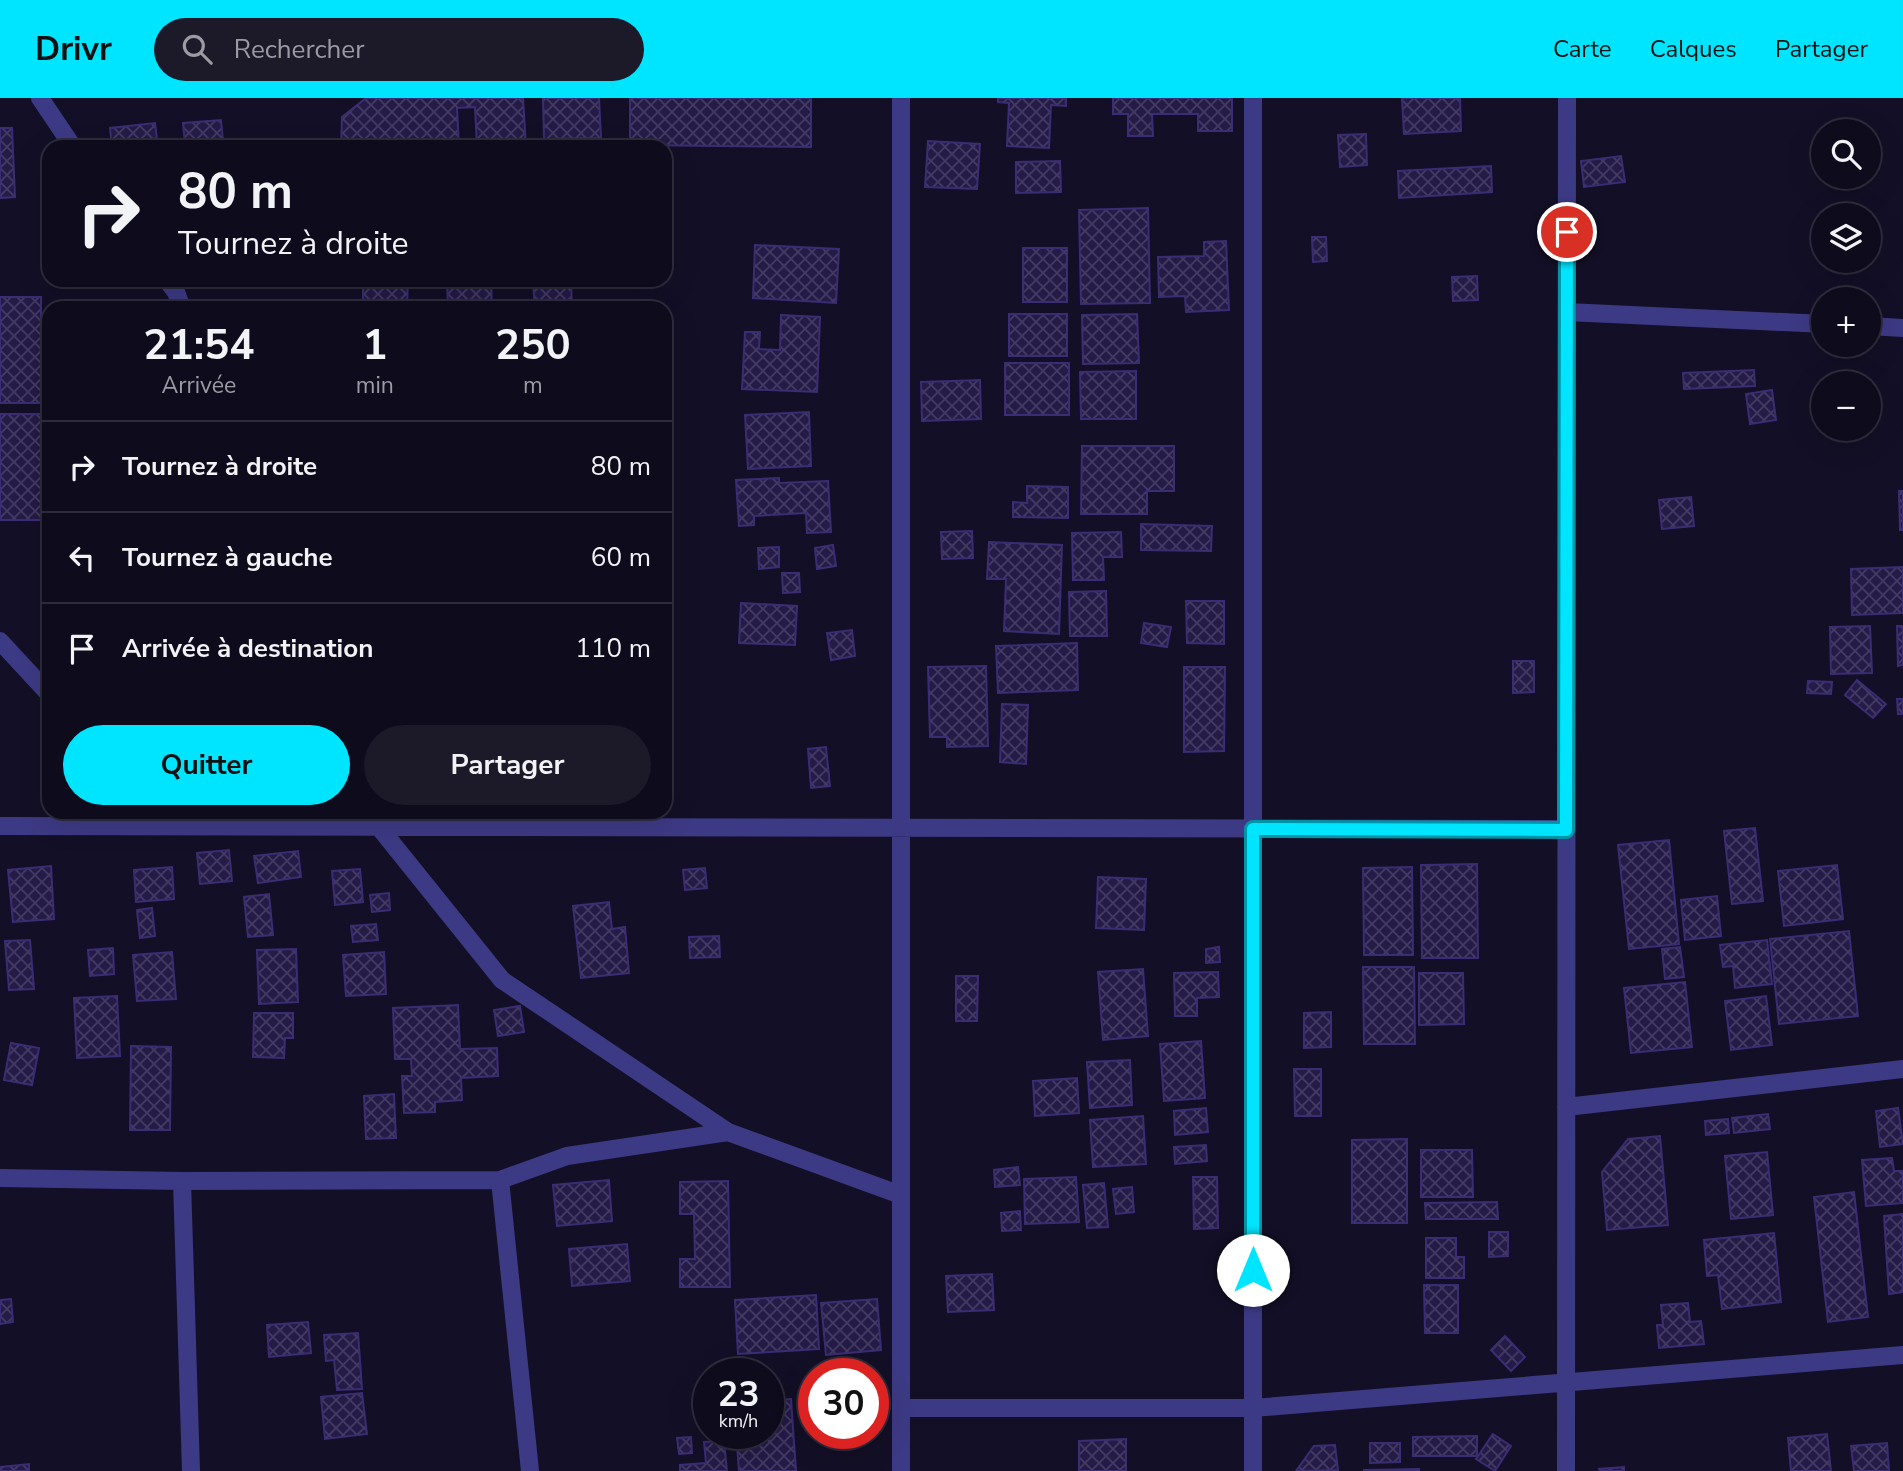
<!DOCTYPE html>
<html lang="fr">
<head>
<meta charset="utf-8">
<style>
	:root { --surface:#0e0b1c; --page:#1c1929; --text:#f1f3f6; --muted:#9b9ba3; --line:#2e2b3b; --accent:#00e5ff }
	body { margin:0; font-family:"Nunito Sans",sans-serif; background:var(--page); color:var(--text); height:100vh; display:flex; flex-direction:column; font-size:26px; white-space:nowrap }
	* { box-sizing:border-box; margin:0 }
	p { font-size:23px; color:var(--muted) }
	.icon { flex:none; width:38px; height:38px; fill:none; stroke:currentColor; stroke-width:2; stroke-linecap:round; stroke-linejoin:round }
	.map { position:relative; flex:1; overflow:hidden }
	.drawer { position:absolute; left:42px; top:203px; width:630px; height:518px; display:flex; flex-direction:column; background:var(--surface); border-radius:21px; box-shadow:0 7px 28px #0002,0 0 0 2px var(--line) }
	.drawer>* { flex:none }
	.hud { position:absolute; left:42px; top:42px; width:630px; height:147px; border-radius:21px; box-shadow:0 7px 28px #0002,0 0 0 2px var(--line); background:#0e0b1c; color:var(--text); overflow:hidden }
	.buttons { position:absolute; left:1811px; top:21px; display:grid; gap:14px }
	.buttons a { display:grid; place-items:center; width:70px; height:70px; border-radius:50%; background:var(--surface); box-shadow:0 7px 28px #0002,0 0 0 2px var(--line); font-size:35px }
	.speed { position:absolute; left:693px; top:1260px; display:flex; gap:14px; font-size:35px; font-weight:700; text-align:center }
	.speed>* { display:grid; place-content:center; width:91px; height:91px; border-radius:50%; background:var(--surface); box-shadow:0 7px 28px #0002,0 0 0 2px var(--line); line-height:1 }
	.speed small { font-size:18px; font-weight:400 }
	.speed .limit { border:10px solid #d22; background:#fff; color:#111 }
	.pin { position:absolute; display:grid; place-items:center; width:60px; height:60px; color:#fff; margin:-30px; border:4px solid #fff; border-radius:50%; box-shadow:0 2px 7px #0007 }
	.me { position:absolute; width:77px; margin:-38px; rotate:0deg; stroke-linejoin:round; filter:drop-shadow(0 0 5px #0008) }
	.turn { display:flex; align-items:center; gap:24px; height:147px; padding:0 21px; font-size:32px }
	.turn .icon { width:91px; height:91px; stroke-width:2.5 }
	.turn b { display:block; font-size:49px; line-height:60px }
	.eta { display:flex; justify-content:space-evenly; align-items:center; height:119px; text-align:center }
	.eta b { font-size:42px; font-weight:700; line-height:49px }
	.cta { display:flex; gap:14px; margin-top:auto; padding:14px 21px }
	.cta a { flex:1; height:80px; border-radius:42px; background:var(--accent); color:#111; font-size:28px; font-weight:700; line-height:80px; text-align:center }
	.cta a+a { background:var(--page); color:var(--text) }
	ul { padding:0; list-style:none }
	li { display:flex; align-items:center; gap:21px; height:91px; padding:0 21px; border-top:2px solid var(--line) }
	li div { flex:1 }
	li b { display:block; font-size:26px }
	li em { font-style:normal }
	header { display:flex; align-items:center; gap:42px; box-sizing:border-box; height:98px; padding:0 35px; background:var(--accent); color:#111 }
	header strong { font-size:33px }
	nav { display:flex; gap:38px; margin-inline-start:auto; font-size:24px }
	.search { width:490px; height:63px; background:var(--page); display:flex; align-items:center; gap:18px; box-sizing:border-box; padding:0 24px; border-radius:38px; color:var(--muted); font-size:26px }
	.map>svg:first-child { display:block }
	.building { fill:url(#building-cross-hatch); stroke:#3b2d73; stroke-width:2 }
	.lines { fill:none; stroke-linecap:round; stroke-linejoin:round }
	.minor { stroke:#3d3a85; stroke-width:18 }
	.route-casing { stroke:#0095a6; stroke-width:18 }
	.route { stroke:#00e5ff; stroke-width:12 }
</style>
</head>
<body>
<header>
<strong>Drivr</strong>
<div class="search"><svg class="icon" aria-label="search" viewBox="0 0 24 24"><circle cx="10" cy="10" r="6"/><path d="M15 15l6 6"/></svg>Rechercher</div>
<nav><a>Carte</a><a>Calques</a><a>Partager</a></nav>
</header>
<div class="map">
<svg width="1903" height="1373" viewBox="0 0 1903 1373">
	<defs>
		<pattern id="building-cross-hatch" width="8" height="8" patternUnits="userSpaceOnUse" patternTransform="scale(1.75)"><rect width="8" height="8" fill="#241b47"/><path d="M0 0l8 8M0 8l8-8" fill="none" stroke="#433b63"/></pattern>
	</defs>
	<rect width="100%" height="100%" fill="#130f26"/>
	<path class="building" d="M366,0H523L526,49H477L475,9L457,10L459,49H341L342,19Z
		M543,0H599L601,40L544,41Z
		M630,0H811V49L630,47Z
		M998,0H1066V8L1051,7L1049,50L1007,48L1009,5L998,4Z
		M1113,0H1232V33H1198V16H1152L1153,38H1128V16H1113Z
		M1402,0H1460L1461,33L1404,36Z
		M221,22L223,42L185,46L183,25Z
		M155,25L158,49H112L110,30Z
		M0,30H12L15,99L0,100Z
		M1366,36L1367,67L1340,69L1338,37Z
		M928,43L980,46L977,91L925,89Z
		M1621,58L1625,84L1584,89L1581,63Z
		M1060,63L1061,94L1016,95V64Z
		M1491,68L1492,94L1399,100L1398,73Z
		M1148,110L1150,205L1081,206L1079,112Z
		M1312,139H1326L1327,163L1313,164Z
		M1226,143L1229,212L1186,214L1185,198L1159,199L1158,159L1204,158V144Z
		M755,147L839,151L836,205L753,200Z
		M1023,150H1067V204H1023Z
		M1477,178L1478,202L1453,203L1452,179Z
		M363,182H408L407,210H363Z
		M447,182H491L492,210H448Z
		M594,182H646V183L594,184Z
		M571,183L572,210H535L533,185Z
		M0,199H41V305H0Z
		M610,206L611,210H585V208Z
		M1009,216H1067V258H1009Z
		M1137,216L1139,265L1083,266L1082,217Z
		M781,217L820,219L817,294L742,291L745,234H760L759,251L780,252Z
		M1005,265H1069V317H1005Z
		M1754,272L1755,288L1684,291L1683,275Z
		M1136,273V321H1081L1080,274Z
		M980,282L981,321L922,323L921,284Z
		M1772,292L1776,322L1750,326L1746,296Z
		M809,314L811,368L748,371L745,317Z
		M0,316H41V422H0Z
		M1082,348H1174V393H1147V416H1081Z
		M779,380V385L828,383L831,434L807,435L806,415L754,418V427L739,428L736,382Z
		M1027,388L1068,389V420L1013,419V404L1027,405Z
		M1899,393H1903V432H1900Z
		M1691,399L1694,428L1662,431L1659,402Z
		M1141,426L1212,428L1211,453L1141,452Z
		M972,433L973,460L942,461L941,434Z
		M1121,434L1122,459H1103L1104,482H1073L1072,435Z
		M989,444L1062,447L1059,536L1004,533L1006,481H987Z
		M833,447L836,468L817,471L815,450Z
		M779,449V469L759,471L758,450Z
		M1903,469V515L1852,517L1851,471Z
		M782,475H799L800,494L783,495Z
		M1106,493L1107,538H1070L1069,494Z
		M1186,503H1224V546L1187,545Z
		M741,505L797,508L795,547L739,545Z
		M1144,525L1171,529L1167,549L1141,545Z
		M1870,528L1872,575L1831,576L1830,529Z
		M1897,528H1903V567L1898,568Z
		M852,532L855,558L831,562L827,535Z
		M1077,545L1078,592L998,595L996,548Z
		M1513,563H1534V594L1513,595Z
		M986,568L988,648L947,649V639H930L928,569Z
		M1184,569H1225L1224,653L1184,654Z
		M1857,582L1886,606L1873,620L1845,597Z
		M1808,583L1832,584L1831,596L1807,595Z
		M1897,601H1903V616H1898Z
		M1002,606L1028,607L1026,666L1000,664Z
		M826,649L830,688L811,690L808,651Z
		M1755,730L1763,803L1732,806L1724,733Z
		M1669,742L1679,846L1629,851L1618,747Z
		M229,752L232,783L200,786L197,755Z
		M298,753L301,779L258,785L254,758Z
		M1477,766L1478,860H1422L1421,767Z
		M1837,767L1843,821L1784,828L1778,773Z
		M51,768L54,821L13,824L8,772Z
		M172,769L174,801L136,804L134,772Z
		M1412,769L1413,857H1364L1363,770Z
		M705,770L707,790L685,792L683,772Z
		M360,771L363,804L335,807L332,773Z
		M1098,779L1146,781L1144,832L1096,830Z
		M389,795L390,812L372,814L370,797Z
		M269,796L273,837L248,839L244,799Z
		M1717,798L1721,838L1685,842L1681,802Z
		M609,804L612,831L625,829L629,875L581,880L573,808Z
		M152,810L155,838L140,840L137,812Z
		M376,826L378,842L353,844L351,828Z
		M1849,833L1858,918L1779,926L1770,841Z
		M719,838L720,859L690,860L689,839Z
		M30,842L34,891L9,892L5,843Z
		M1767,842L1772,886L1735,890L1733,868L1723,869L1720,847Z
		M1219,849L1220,864L1206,865V851Z
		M1680,849L1684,879L1665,881L1662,851Z
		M113,850L114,876L90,878L88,852Z
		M296,851L298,904L259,906L257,852Z
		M172,854L176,901L137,903L133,857Z
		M384,854L386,896L346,898L343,857Z
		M1363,869H1414L1415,946H1364Z
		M1143,871L1148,938L1103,942L1098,874Z
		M1218,874L1219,899L1197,900V918H1175L1174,875Z
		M1419,875H1463L1464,926L1419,927Z
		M956,878H978L977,923H956Z
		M1685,884L1692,949L1631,955L1624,890Z
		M117,898L120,958L77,960L74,900Z
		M1766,898L1772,947L1731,952L1725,903Z
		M458,907L460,951L497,950L498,978L461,980L462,1002L435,1004V1014L404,1015L402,978H412L411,961H395L393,910Z
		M520,908L524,934L498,938L494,912Z
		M1331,914V949L1304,950V915Z
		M254,915H293V940H285L284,960L253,959Z
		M1201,943L1205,1000L1164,1003L1160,946Z
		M11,945L39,950L32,987L4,982Z
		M131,948L171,949L170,1032H130Z
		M1130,962L1132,1007L1090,1010L1087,964Z
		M1294,971H1321V1018H1295Z
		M1077,980L1079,1015L1035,1018L1033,983Z
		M394,996L396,1040L366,1041L364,998Z
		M1206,1010L1208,1034L1175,1037L1174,1013Z
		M1898,1010L1903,1046L1880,1049L1876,1013Z
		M1768,1016L1770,1031L1734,1035L1732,1020Z
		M1143,1018L1146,1066L1093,1069L1090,1022Z
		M1728,1021L1729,1035L1706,1037L1705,1023Z
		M1660,1038L1668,1127L1607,1132L1602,1074L1628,1041Z
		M1407,1041V1125H1352V1042Z
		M1206,1047L1207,1063L1175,1066L1174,1049Z
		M1421,1052H1472L1473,1099H1421Z
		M1767,1054L1773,1117L1731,1121L1725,1058Z
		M1892,1060L1894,1073H1903V1105L1866,1108L1862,1062Z
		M1018,1069L1020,1087L995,1089L994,1072Z
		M1076,1079L1079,1124L1025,1126L1024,1081Z
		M1193,1079H1217L1218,1130L1194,1131Z
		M609,1082L612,1123L557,1128L553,1087Z
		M728,1083L730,1189H680V1161H695L694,1116H680V1084Z
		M1104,1085L1108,1129L1087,1130L1083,1087Z
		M1132,1089L1134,1114L1116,1116L1113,1091Z
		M1854,1094L1868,1219L1828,1224L1814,1099Z
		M1497,1104L1498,1121H1426L1425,1105Z
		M1020,1113L1021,1132L1002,1133L1001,1115Z
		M1903,1116V1194L1889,1196L1884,1118Z
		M1489,1134H1508V1158L1489,1159Z
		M1774,1135L1781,1204L1722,1211L1718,1177L1707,1178L1704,1142Z
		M1426,1140H1456V1159H1464V1180H1426Z
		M627,1146L630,1183L572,1188L569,1151Z
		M992,1176L994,1212L948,1214L946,1178Z
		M1424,1187H1458V1235H1425Z
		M816,1197L819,1251L738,1256L735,1202Z
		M11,1201L13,1224L0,1226V1202Z
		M877,1201L881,1252L826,1257L821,1205Z
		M1688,1205L1690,1224L1701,1223L1704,1246L1659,1250L1657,1227H1663L1661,1207Z
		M308,1224L311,1255L269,1259L267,1227Z
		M358,1235L362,1291L337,1292L334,1262L326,1263L324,1237Z
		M1505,1238L1525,1259L1511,1273L1491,1252Z
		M362,1295L367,1336L325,1341L321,1299Z
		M791,1301L796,1373H739L736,1335H768V1303Z
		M1493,1336L1511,1348L1495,1373L1476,1361Z
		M1827,1336L1831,1373H1791L1788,1340Z
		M1477,1338V1358H1413V1339Z
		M691,1339L692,1355L679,1356L677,1340Z
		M1126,1341V1373H1079V1343Z
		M724,1343L727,1373H680V1367L706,1365L704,1344Z
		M1370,1345H1400V1364L1370,1365Z
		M1887,1345L1889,1373H1854L1851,1348Z
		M1335,1347L1338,1372L1296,1373L1314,1348Z
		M29,1366V1373H0V1369Z
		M1624,1369V1373H1600L1599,1371Z
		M1419,1371V1373H1364V1372Z"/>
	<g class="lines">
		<path class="minor" d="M40,0L73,49
			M167,182L176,194L182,210
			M1567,214L1824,226
			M1869,228L1903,230
			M0,543L49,596
			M342,714L379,729L502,882L728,1034
			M0,728L1566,731
			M1566,1009L1903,971
			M0,1080L182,1083L500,1082L567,1058L728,1034L901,1097
			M500,1082L530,1373
			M182,1083L191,1373
			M901,1310H1253L1903,1257
			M901,1373V0
			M1253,1373V0
			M1566,1373L1567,0"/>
	</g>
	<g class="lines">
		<defs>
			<path id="route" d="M1253,1172V731L1566,732L1567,134"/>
		</defs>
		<use href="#route" class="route-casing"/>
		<use href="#route" class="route"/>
	</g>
</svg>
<div class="buttons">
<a><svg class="icon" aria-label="search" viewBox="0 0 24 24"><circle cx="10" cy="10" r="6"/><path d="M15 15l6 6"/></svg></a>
<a><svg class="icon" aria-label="layers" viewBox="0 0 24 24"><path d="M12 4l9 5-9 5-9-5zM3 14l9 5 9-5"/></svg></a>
<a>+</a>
<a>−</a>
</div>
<div class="speed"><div>23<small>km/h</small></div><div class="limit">30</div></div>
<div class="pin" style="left:1567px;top:134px;background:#d93025"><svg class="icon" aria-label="arrive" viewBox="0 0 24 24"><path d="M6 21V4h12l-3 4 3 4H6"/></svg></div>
<svg class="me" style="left:1253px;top:1172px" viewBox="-20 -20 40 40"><circle r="19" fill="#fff"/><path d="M0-13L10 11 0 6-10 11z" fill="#00e5ff"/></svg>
<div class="hud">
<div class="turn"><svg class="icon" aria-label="right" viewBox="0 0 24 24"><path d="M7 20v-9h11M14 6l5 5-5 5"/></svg><div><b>80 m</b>Tournez à droite</div></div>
</div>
<section class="drawer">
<div class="eta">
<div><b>21:54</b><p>Arrivée</p></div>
<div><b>1</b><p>min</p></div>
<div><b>250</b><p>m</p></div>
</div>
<ul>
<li><svg class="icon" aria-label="right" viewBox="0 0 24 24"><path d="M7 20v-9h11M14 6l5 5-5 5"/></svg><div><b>Tournez à droite</b></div><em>80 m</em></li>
<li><svg class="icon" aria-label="left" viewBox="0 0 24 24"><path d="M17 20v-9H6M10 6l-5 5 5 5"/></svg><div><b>Tournez à gauche</b></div><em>60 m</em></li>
<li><svg class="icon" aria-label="arrive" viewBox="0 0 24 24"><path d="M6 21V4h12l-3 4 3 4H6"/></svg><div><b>Arrivée à destination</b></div><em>110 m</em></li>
</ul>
<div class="cta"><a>Quitter</a><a>Partager</a></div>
</section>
</div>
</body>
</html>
